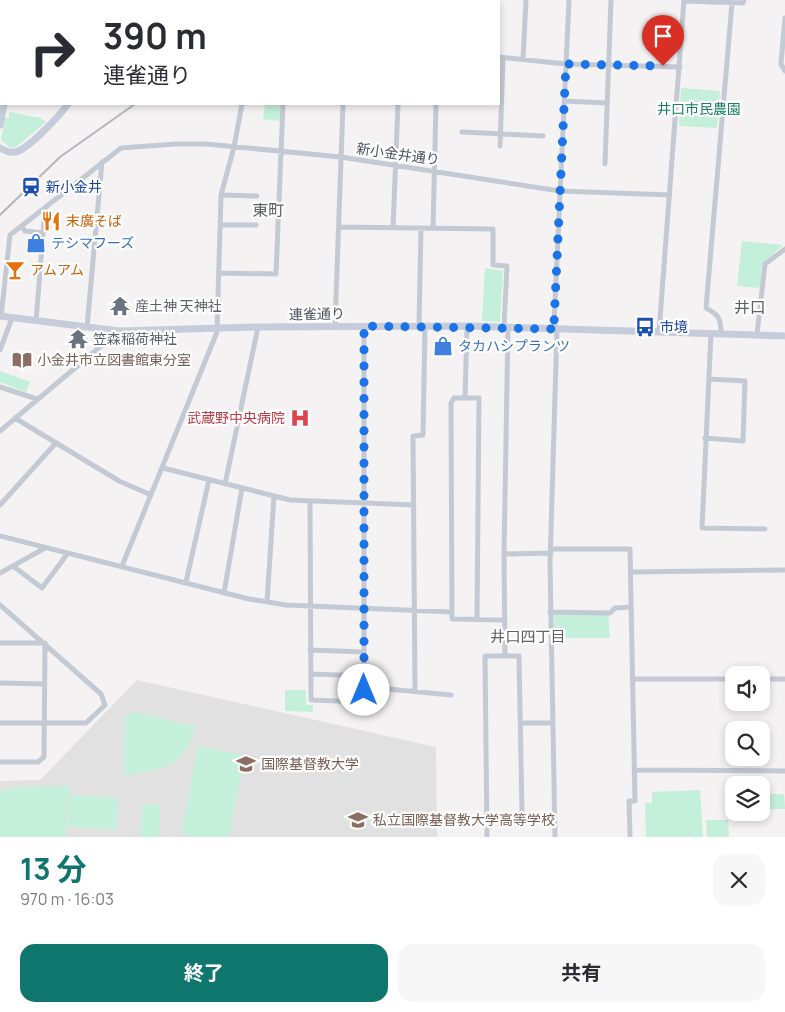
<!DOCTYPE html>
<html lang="ja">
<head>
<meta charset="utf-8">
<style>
	:root { --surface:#fff; --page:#f7f7f7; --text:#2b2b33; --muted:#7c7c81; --accent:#0f766e }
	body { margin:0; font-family:Manrope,"Noto Sans JP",sans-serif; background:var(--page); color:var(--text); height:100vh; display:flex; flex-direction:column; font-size:19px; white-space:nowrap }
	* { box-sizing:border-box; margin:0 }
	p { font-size:16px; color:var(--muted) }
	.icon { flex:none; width:28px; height:28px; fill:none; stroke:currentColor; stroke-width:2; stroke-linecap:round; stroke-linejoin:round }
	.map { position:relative; height:837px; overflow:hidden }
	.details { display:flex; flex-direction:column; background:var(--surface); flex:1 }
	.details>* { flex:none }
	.guide { position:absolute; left:0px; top:0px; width:500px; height:105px; box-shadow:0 2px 8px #0003; background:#fff; color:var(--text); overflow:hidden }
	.tools { position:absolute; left:725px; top:666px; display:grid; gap:10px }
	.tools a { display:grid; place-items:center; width:45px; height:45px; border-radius:10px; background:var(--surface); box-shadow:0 2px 8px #0003; font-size:25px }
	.pin { position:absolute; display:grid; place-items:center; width:42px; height:42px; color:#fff; margin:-51px -21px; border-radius:50% 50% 50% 0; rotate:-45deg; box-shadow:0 0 5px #0007 }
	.pin .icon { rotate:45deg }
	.me { position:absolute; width:55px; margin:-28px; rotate:0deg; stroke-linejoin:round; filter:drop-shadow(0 0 4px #0008) }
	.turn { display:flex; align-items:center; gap:18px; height:105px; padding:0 20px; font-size:22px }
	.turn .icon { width:65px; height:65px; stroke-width:2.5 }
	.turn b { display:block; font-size:35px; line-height:42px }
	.round { display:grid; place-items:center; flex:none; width:52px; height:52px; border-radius:15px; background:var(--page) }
	.summary { display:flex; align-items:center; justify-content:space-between; height:85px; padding:0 20px }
	h1 { font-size:30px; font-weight:700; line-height:38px; color:var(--accent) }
	.primary-button { display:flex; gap:10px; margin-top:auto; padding:10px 20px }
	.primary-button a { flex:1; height:58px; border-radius:15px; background:var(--accent); color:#fff; font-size:20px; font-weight:700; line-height:58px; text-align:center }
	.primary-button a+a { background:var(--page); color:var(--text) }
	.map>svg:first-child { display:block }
	.education { fill:#e2e1e1 }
	.green { fill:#c4efdb }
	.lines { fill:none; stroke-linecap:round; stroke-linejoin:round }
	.street { stroke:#c4cad3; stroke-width:5 }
	.secondary { stroke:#c6ccd9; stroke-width:7 }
	.rail { stroke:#b4b6bc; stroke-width:2 }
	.route { stroke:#1a73e8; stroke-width:9; stroke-dasharray:0 16.2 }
	.labels { text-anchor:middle; stroke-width:4.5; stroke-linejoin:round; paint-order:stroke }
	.park-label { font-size:14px; fill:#1b805d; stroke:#fff }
	.street-label { font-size:14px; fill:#4a525f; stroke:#fff }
	.transit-label { font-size:14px; fill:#164399; stroke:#fff; text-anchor:start }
	.food-label { font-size:14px; fill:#c56008; stroke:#fff; text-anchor:start }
	.shop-label { font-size:14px; fill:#366cbe; stroke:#fff; text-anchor:start }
	.worship-label { font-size:14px; fill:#5b616d; stroke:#fff; text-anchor:start }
	.education-label { font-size:14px; fill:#785e54; stroke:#fff; text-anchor:start }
	.health-label { font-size:14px; fill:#be3a42; stroke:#fff; text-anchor:end }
	.neighbourhood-label { font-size:15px; fill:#5f6167; stroke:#fff }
	.quarter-label { font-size:16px; fill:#5f6167; stroke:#fff }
</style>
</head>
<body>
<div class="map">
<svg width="785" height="837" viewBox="0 0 785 837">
	<rect width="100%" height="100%" fill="#f4f2f2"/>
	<path class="education" d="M137,680L436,747L437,837H0V781L40,780Z"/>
	<path class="green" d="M681,88L720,91L717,128L679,126Z
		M265,104H281L280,121L263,119Z
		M9,112L41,118L46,122L16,147L10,148L1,140L5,118H9Z
		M742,241L783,245L762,264L760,288L737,286Z
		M485,268L503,271L500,322L482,321Z
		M0,371L30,382L26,392L0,382Z
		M608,612L610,638H554V614Z
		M285,690H306V705H313V712L285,711Z
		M134,712L196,727C180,771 164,768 123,776L125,719Z
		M198,746L245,755L229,837H198L181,834Z
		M70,786L66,836L69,837H0V791L18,787Z
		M700,790L703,837H646L645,803H652V792Z
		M761,794H784L785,809H761Z
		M70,795L118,798L116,830L69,827Z
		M142,804L160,805L159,837H140Z
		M706,820H728L729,837H707Z"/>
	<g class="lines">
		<path class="street" d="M9,0L17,1
			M225,0L230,1
			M23,1L39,0
			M113,1V0
			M146,1V0
			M181,1V0
			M264,1V0
			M333,1V0
			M377,1V0
			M402,1L403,0
			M441,1L442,0
			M684,1L743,3L744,0
			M785,18L781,64L785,71
			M499,57L566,64L680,67
			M523,59L526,0
			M564,101L607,103
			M462,132L543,136
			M500,146L503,58
			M605,164L611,0
			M221,195L257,196
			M220,225H256
			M22,227L25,231L43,233
			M340,227L493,229V265L507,266L504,327
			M393,228L398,104
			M433,228L436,104
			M218,273L276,274L283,104
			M1,317L10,235L121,148L176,144H206L341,157L560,191L670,195
			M36,321L45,209
			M335,326L343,104
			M419,326L421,228
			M467,326L465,398H454L451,403L452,619L505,620
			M87,327L102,162
			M659,332L684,0
			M711,333L702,528L765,529
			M721,333C721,319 719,315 706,308L732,3
			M757,334L765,264L785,249
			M0,350L12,318
			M0,387L37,399
			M465,398H479L477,619
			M15,418L119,481L151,495
			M0,431L119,331
			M705,438L743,441L745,381L709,379
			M163,468L290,500L414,505
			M225,484L258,327
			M310,501L311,700L364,702V326
			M0,505L55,444
			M0,536L249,599L286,605L452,612
			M551,549H630L635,801H629L630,837
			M504,554L551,553
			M13,566L42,588L68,553
			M122,566L217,332L221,195L234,147L242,104
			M631,572L785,570
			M0,573L45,548
			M186,582L209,480
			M224,593L242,488
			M267,602L274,496
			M0,605L101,694L105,705L86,723H0
			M550,612L610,613L615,608L631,607
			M0,643H45L44,757L38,762H0
			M310,650L364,652
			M505,655L504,554L508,327
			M311,674L364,676
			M632,679H734
			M761,679H785
			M0,683L45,684
			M364,690L388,689L451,695
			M415,691L413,436L423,435L425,326
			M521,723H553
			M634,770L785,771
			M487,837L485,656H519L522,814
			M555,837L550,564L557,329L554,324L569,0"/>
		<path class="secondary" d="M0,125L4,104
			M0,148C5,151 9,153 15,152C28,150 60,115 68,104
			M0,316L119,331L258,327L467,326L785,336"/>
		<path class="rail" d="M298,1L300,0
			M0,215L60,157L135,104"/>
	</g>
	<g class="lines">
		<path class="route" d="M364,690V326L557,329L554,324L566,64L663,66"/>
	</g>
	<defs>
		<symbol id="station-bare" viewBox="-9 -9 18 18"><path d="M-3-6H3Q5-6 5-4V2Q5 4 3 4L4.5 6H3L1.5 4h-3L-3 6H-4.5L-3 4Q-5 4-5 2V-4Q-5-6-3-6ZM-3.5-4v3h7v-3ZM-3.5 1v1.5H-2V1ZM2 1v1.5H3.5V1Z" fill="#1a4fb4" stroke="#fff" stroke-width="2.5" paint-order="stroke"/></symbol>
		<symbol id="restaurant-bare" viewBox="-9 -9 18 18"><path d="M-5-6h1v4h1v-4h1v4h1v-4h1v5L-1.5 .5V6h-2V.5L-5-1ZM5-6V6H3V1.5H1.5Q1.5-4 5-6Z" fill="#e8710a" stroke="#fff" stroke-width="2.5" paint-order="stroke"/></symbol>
		<symbol id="shop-bare" viewBox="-9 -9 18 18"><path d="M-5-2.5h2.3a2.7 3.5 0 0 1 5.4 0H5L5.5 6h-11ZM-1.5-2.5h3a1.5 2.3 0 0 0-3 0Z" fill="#3f7fe0" stroke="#fff" stroke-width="2.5" paint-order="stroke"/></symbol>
		<symbol id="bar-bare" viewBox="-9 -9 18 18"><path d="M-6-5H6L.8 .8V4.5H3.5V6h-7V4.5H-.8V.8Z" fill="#e8710a" stroke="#fff" stroke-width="2.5" paint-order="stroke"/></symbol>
		<symbol id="temple-bare" viewBox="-9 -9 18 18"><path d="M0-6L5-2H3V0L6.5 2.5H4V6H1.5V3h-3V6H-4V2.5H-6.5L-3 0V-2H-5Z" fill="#6b7280" stroke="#fff" stroke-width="2.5" paint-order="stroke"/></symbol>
		<symbol id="bus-bare" viewBox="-9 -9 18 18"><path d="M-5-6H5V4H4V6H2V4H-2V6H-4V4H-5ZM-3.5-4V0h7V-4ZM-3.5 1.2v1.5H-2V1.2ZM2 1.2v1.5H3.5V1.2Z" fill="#1a4fb4" stroke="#fff" stroke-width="2.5" paint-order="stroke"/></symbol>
		<symbol id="library-bare" viewBox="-9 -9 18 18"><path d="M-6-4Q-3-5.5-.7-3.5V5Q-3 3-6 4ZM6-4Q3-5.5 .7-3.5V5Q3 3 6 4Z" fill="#8d6e63" stroke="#fff" stroke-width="2.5" paint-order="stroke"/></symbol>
		<symbol id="hospital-bare" viewBox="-9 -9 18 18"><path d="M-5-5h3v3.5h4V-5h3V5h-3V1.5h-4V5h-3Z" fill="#e0444e" stroke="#fff" stroke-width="2.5" paint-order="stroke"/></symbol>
		<symbol id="university-bare" viewBox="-9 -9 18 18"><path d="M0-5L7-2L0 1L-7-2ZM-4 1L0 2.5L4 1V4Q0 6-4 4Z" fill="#8d6e63" stroke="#fff" stroke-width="2.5" paint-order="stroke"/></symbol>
		<symbol id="school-bare" viewBox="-9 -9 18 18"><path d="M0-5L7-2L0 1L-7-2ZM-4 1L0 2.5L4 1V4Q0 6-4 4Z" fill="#8d6e63" stroke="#fff" stroke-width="2.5" paint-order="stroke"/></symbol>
	</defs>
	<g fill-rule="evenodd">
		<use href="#station-bare" x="17" y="173" width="28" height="28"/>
		<use href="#restaurant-bare" x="37" y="207" width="28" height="28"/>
		<use href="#shop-bare" x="22" y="229" width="28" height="28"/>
		<use href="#bar-bare" x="1" y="256" width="28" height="28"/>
		<use href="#temple-bare" x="106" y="292" width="28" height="28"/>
		<use href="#bus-bare" x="631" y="313" width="28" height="28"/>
		<use href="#temple-bare" x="64" y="325" width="28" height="28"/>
		<use href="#shop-bare" x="429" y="332" width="28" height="28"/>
		<use href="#library-bare" x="8" y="346" width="28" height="28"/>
		<use href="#hospital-bare" x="286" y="404" width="28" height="28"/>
		<use href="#university-bare" x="232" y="750" width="28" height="28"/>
		<use href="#school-bare" x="344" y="806" width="28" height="28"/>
	</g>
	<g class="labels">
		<g class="park-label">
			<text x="699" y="114">井口市民農園</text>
		</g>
		<g class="street-label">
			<text transform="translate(398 154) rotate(8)" y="5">新小金井通り</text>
			<text transform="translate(317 314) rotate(-1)" y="5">連雀通り</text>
		</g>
		<g class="transit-label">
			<text x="46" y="192">新小金井</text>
			<text x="660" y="332">市境</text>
		</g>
		<g class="food-label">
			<text x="66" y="226">末廣そば</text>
			<text x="30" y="275">アムアム</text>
		</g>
		<g class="shop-label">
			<text x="51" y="248">テシマフーズ</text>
			<text x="458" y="351">タカハシプランツ</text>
		</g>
		<g class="worship-label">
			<text x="135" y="311">産土神 天神社</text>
			<text x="93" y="344">笠森稲荷神社</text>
		</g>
		<g class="education-label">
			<text x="37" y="365">小金井市立図書館東分室</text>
			<text x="261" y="769">国際基督教大学</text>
			<text x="373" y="825">私立国際基督教大学高等学校</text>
		</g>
		<g class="health-label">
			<text x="285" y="423">武蔵野中央病院</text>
		</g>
		<g class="neighbourhood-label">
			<text x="528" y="642">井口四丁目</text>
		</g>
		<g class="quarter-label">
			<text x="268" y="216">東町</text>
			<text x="750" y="313">井口</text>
		</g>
	</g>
</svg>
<div class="tools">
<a><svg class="icon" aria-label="sound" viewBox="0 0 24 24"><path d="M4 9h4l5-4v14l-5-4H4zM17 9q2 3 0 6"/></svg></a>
<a><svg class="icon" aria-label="search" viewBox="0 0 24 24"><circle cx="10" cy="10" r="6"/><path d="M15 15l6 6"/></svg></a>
<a><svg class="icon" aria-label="layers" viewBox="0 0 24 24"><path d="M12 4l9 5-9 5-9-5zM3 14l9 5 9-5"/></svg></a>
</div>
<div class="pin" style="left:663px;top:66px;background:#d93025"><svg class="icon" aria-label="arrive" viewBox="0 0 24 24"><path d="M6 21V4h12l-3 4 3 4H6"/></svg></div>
<svg class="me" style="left:364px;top:690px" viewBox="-20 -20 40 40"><circle r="19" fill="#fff"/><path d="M0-13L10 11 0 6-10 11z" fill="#1a73e8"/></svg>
<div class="guide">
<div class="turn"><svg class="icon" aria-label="right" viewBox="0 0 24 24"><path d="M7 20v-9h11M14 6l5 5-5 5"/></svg><div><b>390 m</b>連雀通り</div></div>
</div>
</div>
<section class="details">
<div class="summary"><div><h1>13 分</h1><p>970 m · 16:03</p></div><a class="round"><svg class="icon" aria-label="close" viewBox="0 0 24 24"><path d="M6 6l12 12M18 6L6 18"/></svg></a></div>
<div class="primary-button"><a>終了</a><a>共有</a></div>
</section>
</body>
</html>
